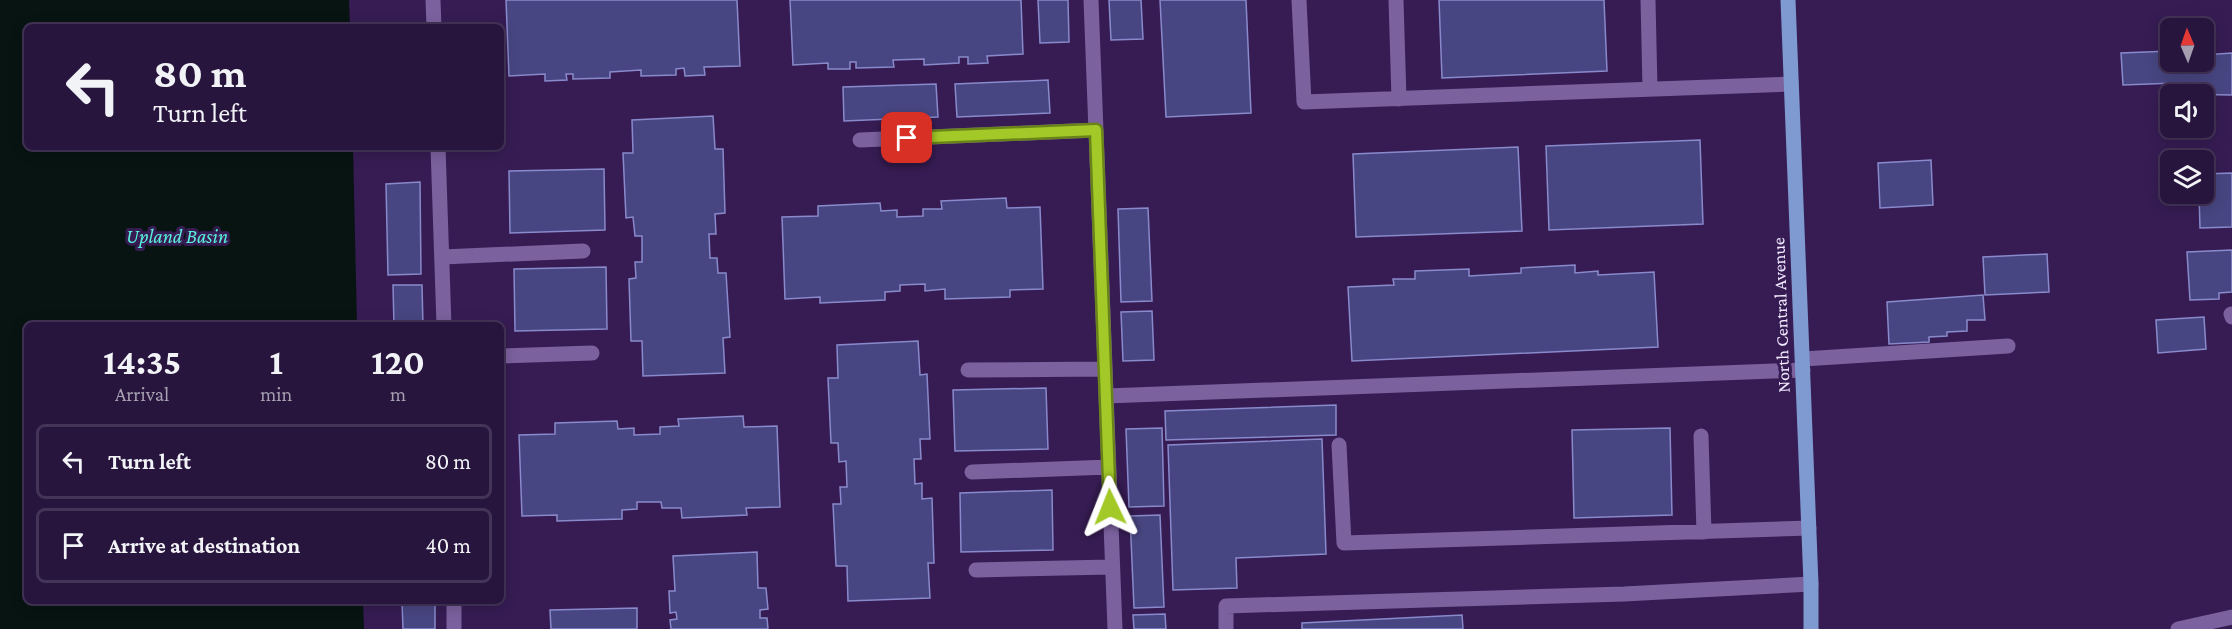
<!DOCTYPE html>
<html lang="en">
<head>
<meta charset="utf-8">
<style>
	:root { --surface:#28153e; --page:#301e45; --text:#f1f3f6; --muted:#a59fb0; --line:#443458 }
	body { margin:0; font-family:"Crimson Pro",serif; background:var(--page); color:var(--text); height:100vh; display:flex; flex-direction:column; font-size:22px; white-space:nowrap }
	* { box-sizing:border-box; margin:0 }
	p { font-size:20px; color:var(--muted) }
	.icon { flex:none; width:33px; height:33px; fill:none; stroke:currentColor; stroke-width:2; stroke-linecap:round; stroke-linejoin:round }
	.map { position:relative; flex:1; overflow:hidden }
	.side { position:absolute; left:24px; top:322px; width:480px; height:282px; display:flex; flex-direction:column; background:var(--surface); border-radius:9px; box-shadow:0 3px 15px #0003,0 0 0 2px var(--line) }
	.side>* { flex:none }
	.banner { position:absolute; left:24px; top:24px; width:480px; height:126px; border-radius:9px; box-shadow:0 3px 15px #0003,0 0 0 2px var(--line); background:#28153e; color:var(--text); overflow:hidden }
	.needle { width:39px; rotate:358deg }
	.buttons { position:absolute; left:2160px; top:18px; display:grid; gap:12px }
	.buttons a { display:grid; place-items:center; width:54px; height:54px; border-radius:9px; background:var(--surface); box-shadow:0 3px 15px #0003,0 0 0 2px var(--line); font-size:30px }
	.pin { position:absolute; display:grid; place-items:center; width:51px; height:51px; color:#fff; margin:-26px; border-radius:12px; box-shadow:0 3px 9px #0006 }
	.me { position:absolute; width:66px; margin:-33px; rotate:358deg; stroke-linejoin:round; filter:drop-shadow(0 0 4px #0008) }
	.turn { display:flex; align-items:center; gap:21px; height:126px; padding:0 30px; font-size:27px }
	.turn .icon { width:78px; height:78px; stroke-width:2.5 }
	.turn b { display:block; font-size:42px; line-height:51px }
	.eta { display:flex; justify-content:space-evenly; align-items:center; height:102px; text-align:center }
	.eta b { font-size:36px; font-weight:700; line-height:42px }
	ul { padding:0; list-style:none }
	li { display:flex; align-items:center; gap:18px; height:75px; margin:0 12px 9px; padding:0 18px; border:3px solid var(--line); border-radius:9px }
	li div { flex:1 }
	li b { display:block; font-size:22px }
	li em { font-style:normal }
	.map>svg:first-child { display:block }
	.water { fill:#071412 }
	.building { fill:#484682; stroke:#898acc; stroke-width:1.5 }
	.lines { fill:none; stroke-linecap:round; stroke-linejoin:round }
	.minor { stroke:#7b619e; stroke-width:15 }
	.major { stroke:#7e9ad0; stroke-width:15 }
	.route-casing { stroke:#69831a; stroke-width:15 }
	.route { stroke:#a2c928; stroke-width:10 }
	.labels { text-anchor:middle; stroke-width:6; stroke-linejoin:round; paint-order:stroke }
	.street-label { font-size:18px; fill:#f1e9fe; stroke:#361c53 }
	.water-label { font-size:20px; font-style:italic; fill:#5aefdb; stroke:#361c53 }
</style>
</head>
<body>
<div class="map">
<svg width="2232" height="629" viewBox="0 0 2232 629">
	<rect width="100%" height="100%" fill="#361c53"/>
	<path class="water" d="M0,0H349L350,27H27V147H353L357,325L27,326V602H363L364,629H0Z"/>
	<path class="building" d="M506,0H737L740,66L704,67L705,75L685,76L684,68L676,69V75L641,76V70L610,72V78L573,79V74H566L567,80L545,81V74L509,76Z
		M790,0H1021L1023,54L987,56L988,63L968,64V57H959V63L924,65V59L893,60L894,67L856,68V62H850V69H828V63L793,65Z
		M1038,0H1068L1069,42L1040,43Z
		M1109,0H1141L1143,39L1111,40Z
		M1160,0H1246L1251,113L1166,117Z
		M1439,0H1604L1607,71L1442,78Z
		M2170,51V62H2204V55L2232,53V95L2175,94V83L2123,85L2121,53Z
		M1048,80L1050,113L957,117L955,84Z
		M936,84L938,117L844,121L843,87Z
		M713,116L715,149H723L725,213L715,214L716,234H709L710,258H717L718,273H726L730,337L723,338L725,373L643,376L642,341H631L629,279L636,278L635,262H642V236H635L633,217L626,218L623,153H633L632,120Z
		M1700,140L1703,224L1549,230L1546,146Z
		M1518,147L1522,231L1356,237L1353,154Z
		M1931,160L1933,205L1880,208L1878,163Z
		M604,169L605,230L510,233L509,171Z
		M2232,173V227L2200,228L2199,194H2204V174Z
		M420,182L421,274L388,275L386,184Z
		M1006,198L1007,208L1040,207L1043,289L1010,290V297L945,299V289L925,291V284L900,285V291L885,292V300L820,303V297L785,299L782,217L818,216V206L880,203L881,211L897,210V217L923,216V209H942L941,201Z
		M1148,208L1152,301L1121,302L1118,209Z
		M2232,250V292L2219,293V299L2190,300L2187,252Z
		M2047,254L2049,292L1985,295L1983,257Z
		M1575,265V273L1598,271V275L1654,272L1658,347L1352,361L1348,287L1394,285L1393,279H1415V271L1469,269V276L1521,273V268Z
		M606,267L607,329L515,331L514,269Z
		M393,285H422L423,326H394Z
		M1983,295L1985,320H1967V331L1947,332V336L1929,337V342L1889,344L1887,302Z
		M1152,311L1154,360L1123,361L1121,312Z
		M2204,317L2206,349L2158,353L2156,320Z
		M918,341L920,375L927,374L930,439H920L921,459H914L915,484L922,483V499L932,498L934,563H928L930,598L848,601L847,566H836L833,504H841L840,487H847L846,461L839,462L838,443H831L828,378H838L837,345Z
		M1046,388L1048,449L955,451L953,390Z
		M1336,405V435L1166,440L1165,411Z
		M743,416L744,427L777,426L780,507L746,508L747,515L682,518L681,508H662L661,502H637V509L622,510V519L557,521V515L522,516L519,435L555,434V423L617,421L618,429L634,428V435L660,434V427L679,426L678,419Z
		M501,420L504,520H501Z
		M1162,428L1164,506L1129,507L1126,429Z
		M1670,428L1672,515L1574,518L1572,430Z
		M1322,439L1326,554L1236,558L1237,588L1173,590L1168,445Z
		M1052,490L1053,550L961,552L960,493Z
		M1160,515L1164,607L1134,608L1130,516Z
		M757,552L758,588H766L768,609L760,610V618H767L768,629H671L670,620L677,619L676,612L670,613L669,591H675L673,556Z
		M402,602H435V629H403Z
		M637,608V629H551L550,610Z
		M1165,614L1166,629H1134L1133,615Z
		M1462,615L1463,629H1302V623Z"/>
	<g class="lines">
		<path class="minor" d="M433,0L434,27
			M1091,0L1115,629
			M1299,0L1304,102L1791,84
			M1396,0L1399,99
			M1648,0L1650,89
			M860,140L1096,130
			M438,147L444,326
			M442,257L583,251
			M2231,314L2232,317
			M501,356L592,353
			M1803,359L2008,346
			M968,370L1105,369
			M1106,396L1803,370
			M1701,436L1704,532
			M1339,445L1344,543L1809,528
			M972,472L1109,467
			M976,570L1112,567
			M454,602V629
			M1226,629V606L1624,594L1811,584
			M2178,629L2232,617"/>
		<path class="major" d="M1788,0L1811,584V629"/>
	</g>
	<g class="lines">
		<defs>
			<path id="route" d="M907,138L1096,130L1110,507"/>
		</defs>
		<use href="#route" class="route-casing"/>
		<use href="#route" class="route"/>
	</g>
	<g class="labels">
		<g class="street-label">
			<text transform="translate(1781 315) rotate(-92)" y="6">North Central Avenue</text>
		</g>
		<g class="water-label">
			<text x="177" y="243">Upland Basin</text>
		</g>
	</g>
</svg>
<div class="buttons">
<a><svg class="needle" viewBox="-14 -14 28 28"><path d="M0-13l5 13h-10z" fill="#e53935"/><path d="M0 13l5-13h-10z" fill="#a59fb0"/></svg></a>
<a><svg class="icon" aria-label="sound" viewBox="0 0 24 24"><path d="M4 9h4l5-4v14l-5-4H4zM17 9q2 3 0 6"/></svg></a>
<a><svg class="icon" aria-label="layers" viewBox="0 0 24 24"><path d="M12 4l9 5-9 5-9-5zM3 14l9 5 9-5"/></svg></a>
</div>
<div class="pin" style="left:907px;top:138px;background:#d93025"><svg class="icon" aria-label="arrive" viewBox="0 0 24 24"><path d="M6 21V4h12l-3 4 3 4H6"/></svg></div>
<svg class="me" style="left:1110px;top:507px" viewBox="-20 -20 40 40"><path d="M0-17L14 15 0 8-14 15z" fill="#a2c928" stroke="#fff" stroke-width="4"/></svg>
<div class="banner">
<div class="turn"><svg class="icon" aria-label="left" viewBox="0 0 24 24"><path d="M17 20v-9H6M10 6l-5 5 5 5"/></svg><div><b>80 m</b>Turn left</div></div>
</div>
<section class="side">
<div class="eta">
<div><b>14:35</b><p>Arrival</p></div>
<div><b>1</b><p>min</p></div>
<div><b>120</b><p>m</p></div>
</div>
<ul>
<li><svg class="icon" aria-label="left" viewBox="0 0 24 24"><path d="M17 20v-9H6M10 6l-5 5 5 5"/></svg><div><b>Turn left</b></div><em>80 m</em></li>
<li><svg class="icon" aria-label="arrive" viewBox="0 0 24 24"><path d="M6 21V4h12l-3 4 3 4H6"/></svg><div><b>Arrive at destination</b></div><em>40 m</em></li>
</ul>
</section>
</div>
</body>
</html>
